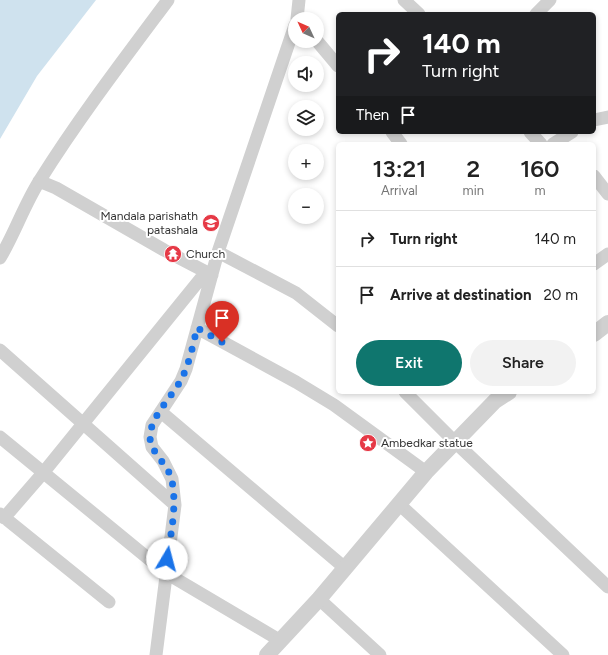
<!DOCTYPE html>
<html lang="en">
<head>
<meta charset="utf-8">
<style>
	:root { --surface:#fff; --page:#f2f2f2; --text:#222; --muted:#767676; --line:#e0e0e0; --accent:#0f766e }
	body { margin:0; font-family:Figtree,sans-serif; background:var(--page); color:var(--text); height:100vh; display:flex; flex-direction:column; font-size:15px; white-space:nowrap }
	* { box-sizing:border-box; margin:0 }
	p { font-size:13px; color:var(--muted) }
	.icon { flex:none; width:22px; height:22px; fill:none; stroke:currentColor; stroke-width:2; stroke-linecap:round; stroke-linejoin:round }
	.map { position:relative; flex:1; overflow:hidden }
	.drawer { position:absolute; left:336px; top:142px; width:260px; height:252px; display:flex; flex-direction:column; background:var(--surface); border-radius:6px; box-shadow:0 2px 6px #0003 }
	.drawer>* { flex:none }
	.banner { position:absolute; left:336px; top:12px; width:260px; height:122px; border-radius:6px; box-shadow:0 2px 6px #0003; background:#202124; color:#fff; overflow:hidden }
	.needle { width:26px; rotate:314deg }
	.buttons { position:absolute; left:288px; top:12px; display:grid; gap:8px }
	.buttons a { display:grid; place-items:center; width:36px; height:36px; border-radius:50%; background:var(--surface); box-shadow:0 2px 6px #0003; font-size:20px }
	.pin { position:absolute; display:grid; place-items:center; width:34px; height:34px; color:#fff; margin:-41px -17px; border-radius:50% 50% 50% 0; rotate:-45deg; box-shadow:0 0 4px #0007 }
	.pin .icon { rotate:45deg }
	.me { position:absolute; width:44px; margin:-22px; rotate:8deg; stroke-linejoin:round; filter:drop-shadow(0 0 3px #0008) }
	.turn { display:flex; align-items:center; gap:14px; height:84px; padding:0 20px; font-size:18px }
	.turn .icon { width:52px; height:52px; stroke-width:2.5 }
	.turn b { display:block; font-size:28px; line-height:34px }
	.then { display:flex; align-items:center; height:38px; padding:0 20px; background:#0003; gap:8px; font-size:15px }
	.eta { display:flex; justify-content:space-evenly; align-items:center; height:68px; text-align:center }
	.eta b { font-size:24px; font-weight:600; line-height:28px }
	.primary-button { display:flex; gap:8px; margin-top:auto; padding:8px 20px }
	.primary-button a { flex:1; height:46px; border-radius:24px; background:var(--accent); color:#fff; font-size:16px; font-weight:600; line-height:46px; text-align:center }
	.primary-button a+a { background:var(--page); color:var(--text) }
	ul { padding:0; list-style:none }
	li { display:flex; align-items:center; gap:12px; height:56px; padding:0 20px; border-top:1px solid var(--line) }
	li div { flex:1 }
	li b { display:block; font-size:15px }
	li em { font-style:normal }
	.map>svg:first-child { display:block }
	.water { fill:#cfe2ee }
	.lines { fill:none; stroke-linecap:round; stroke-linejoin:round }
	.minor { stroke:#d0d0d0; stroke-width:13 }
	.tertiary { stroke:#d0d0d0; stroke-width:16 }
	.route { stroke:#1a73e8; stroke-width:7; stroke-dasharray:0 12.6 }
	.labels { text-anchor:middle; stroke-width:4; stroke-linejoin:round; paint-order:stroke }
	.poi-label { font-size:12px; fill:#333; stroke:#fff; text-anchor:start }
</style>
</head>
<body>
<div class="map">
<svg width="608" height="655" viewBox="0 0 608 655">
	<rect width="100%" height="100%" fill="#fff"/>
	<path class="water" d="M0,0H96L37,76L0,139Z"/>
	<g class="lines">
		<path class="minor" d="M404,0L419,14
			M536,14L550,0
			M297,19L299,0
			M317,41L338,66
			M594,120L608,117
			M392,132L401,144
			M530,132L541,144
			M553,144L572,132
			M594,176L608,194
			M39,181L56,188L164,250L212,275
			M218,252L296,293L338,326
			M0,258C15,233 24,205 40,180C79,118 124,59 168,0
			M594,264L608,254
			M197,328L296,382L334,405L426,472
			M0,350L175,505
			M405,392L456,443L608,587
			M161,412L345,568
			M0,437L166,573L281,641
			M400,505L563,655
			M0,514L109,602
			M4,518L43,473L206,272
			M319,599L380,655
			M156,655L175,505L172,479L163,461L152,447L150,437L152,425L181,381L186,369L218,252L295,25"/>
		<path class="tertiary" d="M594,334L608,323
			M267,655L319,599L426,472L495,401L509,392"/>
	</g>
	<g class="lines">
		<path class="route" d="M167,559C171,533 177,507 172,481C169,464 149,453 150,435C152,415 171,398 181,380C189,365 193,345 197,328L222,342"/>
	</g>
	<defs>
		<symbol id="school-disc" viewBox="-11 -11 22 22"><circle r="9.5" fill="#e63946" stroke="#fff"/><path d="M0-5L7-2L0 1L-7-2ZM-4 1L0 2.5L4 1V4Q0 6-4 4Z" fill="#fff"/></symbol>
		<symbol id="temple-disc" viewBox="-11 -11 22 22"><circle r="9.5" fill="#e63946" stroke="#fff"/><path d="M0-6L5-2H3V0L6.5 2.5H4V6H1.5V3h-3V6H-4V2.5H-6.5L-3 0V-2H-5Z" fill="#fff"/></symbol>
		<symbol id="sight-disc" viewBox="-11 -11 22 22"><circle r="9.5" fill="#e63946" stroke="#fff"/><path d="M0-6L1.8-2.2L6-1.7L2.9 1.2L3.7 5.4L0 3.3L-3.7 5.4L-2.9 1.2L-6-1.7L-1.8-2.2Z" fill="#fff"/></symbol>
	</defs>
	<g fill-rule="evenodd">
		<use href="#school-disc" x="201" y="213" width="20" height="20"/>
		<use href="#temple-disc" x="163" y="244" width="20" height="20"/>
		<use href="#sight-disc" x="358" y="433" width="20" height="20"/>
	</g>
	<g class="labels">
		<g class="poi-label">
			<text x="198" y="220" text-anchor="end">Mandala parishath<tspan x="198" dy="14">patashala</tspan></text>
			<text x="186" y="258">Church</text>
			<text x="381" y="447">Ambedkar statue</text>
		</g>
	</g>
</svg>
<div class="buttons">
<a><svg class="needle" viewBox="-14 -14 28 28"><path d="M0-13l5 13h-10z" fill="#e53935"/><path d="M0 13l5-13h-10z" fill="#767676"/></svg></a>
<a><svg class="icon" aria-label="sound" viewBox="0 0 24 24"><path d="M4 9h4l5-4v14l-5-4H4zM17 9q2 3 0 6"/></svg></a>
<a><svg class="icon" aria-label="layers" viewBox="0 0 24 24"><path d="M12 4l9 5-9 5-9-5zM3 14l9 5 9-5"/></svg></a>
<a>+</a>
<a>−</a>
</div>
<div class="pin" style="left:222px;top:342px;background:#d93025"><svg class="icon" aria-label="arrive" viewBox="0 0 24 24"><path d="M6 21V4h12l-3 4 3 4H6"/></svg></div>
<svg class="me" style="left:167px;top:559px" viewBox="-20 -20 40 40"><circle r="19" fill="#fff"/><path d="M0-13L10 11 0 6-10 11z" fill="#1a73e8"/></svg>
<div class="banner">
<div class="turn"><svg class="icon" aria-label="right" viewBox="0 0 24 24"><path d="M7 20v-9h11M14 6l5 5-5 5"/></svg><div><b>140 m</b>Turn right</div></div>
<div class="then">Then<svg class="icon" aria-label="arrive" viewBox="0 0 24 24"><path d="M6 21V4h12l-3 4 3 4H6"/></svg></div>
</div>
<section class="drawer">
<div class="eta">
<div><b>13:21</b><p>Arrival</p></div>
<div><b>2</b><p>min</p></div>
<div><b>160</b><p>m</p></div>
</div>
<ul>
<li><svg class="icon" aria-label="right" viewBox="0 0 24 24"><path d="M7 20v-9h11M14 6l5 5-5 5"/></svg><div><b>Turn right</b></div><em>140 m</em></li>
<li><svg class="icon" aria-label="arrive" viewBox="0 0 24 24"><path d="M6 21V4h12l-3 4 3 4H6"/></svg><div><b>Arrive at destination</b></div><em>20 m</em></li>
</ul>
<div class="primary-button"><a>Exit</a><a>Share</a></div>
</section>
</div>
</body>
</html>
